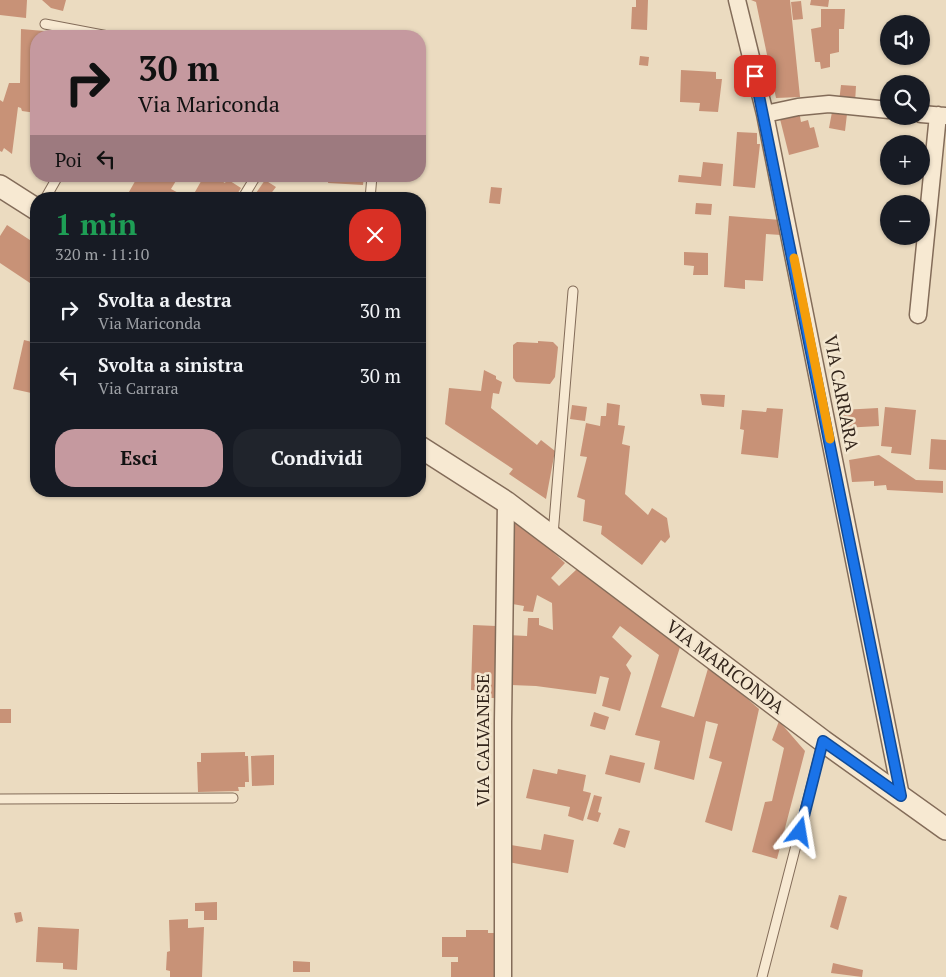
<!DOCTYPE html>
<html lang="it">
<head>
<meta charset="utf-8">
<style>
	:root { --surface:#171b24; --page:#20242c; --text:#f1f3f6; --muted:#9ea1a6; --line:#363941; --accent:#c5999f }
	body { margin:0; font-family:"PT Serif",serif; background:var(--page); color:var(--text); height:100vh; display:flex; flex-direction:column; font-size:19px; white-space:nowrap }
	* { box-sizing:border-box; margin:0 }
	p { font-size:16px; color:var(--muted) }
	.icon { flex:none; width:28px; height:28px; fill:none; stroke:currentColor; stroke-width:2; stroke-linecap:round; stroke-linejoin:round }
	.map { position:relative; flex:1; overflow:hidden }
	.panel { position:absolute; left:30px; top:192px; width:396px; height:305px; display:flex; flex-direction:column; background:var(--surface); border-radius:20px; box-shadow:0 1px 4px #0004 }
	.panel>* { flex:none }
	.banner { position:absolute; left:30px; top:30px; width:396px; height:152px; border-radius:20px; box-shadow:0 1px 4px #0004; background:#c5999f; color:#111; overflow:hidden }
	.tools { position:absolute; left:880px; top:15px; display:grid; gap:10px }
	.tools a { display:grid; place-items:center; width:50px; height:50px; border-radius:50%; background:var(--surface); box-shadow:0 1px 4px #0004; font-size:25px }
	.pin { position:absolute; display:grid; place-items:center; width:42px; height:42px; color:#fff; margin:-21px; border-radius:10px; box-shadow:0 2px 8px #0006 }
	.me { position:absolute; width:55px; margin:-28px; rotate:14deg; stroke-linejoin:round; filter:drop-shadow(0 0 4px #0008) }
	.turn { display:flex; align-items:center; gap:18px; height:105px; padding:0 25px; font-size:22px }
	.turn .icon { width:65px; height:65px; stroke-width:2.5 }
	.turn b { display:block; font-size:35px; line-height:42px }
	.then { display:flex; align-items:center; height:48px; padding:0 25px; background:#0003; gap:10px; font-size:19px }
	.round { display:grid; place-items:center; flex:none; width:52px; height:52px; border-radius:20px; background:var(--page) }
	.head { display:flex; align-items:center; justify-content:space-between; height:85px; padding:0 25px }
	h1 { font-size:30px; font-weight:800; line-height:38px; color:#1e9e55 }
	.primary-button { display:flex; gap:10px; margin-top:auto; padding:10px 25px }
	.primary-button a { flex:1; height:58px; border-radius:20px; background:var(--accent); color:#111; font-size:20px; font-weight:800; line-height:58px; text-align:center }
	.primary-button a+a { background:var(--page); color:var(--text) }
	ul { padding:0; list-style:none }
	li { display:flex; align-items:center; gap:15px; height:65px; padding:0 25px; border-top:1px solid var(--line) }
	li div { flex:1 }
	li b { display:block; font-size:19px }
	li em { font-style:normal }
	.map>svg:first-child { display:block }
	.building { fill:#c89277 }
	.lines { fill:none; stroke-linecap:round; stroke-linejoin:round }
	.service-casing { stroke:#836c59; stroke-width:11 }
	.minor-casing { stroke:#836c59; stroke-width:19 }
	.tertiary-casing { stroke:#836c59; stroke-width:24 }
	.service { stroke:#f7e9d2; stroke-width:9 }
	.minor { stroke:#f7e9d2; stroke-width:16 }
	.tertiary { stroke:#f7e9d2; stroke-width:21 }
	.route-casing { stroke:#114b97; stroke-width:12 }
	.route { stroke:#1a73e8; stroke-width:9 }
	.slow { stroke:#f59e0b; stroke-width:9 }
	.labels { text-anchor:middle; stroke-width:5; stroke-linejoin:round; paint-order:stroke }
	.street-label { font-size:18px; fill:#34261c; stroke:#f3e6cf }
</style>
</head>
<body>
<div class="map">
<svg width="946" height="977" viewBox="0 0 946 977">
	<rect width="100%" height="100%" fill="#ebdbc0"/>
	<path class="building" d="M0,0H27L26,18L0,15Z
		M42,0H66L63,11L51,8Z
		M636,0H648L647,30L631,29L632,7H636Z
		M751,0H790L800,97L776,98L756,2Z
		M811,0H829L828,7L810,5Z
		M801,1L803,19L793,20L791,2Z
		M821,9H845L844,29H839V52L830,54V67L821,69L820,62H815L811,29L821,27Z
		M21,29L44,31L43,36H36V113L22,111L21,108L18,107L12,154L4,148L2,152L0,151V100L3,102L9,83H20Z
		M640,56L649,57L648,66L639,65Z
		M681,70L716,72V79H722L718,112L699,111L700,103L680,102Z
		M841,85L856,86L855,103L839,102Z
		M799,111L801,122L808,120L810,128L814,127L819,147L789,155L779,115Z
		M832,112L847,114L845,131L829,128Z
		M737,132L757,133V144H760L755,188L733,186Z
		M703,162L723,164L721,186L678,182L679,175L701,177Z
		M138,176H179L171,189L184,196L183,199H125Z
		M204,176H213L225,183L227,179L241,188L234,199H191Z
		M329,176H364L363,185L328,183Z
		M265,180L276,187L269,196L274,199H252Z
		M491,187L502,188L500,204L489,203Z
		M696,203L712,204L711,215L695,214Z
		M729,216L781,220V235L766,234L763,281L745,280V289L724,287Z
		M7,225L36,244V287L0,263V236Z
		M684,252L708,253V275H693L694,266L684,265Z
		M24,340L36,343V394L13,389Z
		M538,341L553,342L558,347L555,377L550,384L516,382L513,378V345L517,342L538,343Z
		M484,370L496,376V379L502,382L499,394L493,393L491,408L537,445L541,440L555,451L546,499L509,474L513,469L445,424L449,388L481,391Z
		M700,394L725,395L724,407L702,405Z
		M607,403L620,405L618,425L625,426L622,444L630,446L625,494L648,515L652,508L667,518L670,537L665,543L661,540L642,565L601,534L602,526L583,521L585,500L577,497L587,457L580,456L586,423L600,426L601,416H606Z
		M572,405L587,407L585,421L570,419Z
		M885,407L916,410L911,455L891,453L892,447L881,446Z
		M767,408L783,409L778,458L741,454L744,430L740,429L742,410L766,412Z
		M878,408L879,426L843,428L842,410Z
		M931,439L946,440V470L929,469Z
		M879,455L916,480L943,481V493L887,490L886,485L874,486V481L852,482L849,460Z
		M517,519L565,563L551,578L559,586L577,569L681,644L661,707L694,717L709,665L759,709L732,831L705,822L722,762L709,758L718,724L706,721L694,780L654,769L660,741L635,735L659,655L620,626L612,637L632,656L626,665L631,673L620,711L602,706L609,678L600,676L596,694L536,686L511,685L508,635L527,636L528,618H539V625L553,630L552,603L537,595L533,612L523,611L524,606L507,603L514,522Z
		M473,625L496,626L494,698H484V691L471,690Z
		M0,709H11V723H0Z
		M594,712L609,717L605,730L590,726Z
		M779,721L805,751L777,859L752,852L765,802L772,801L784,748L772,740Z
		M245,752V756H248L249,782H245V787H238L239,791L198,792L197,762H201V753Z
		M274,755V785L252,786L251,756Z
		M610,755L645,763L640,783L605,774Z
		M533,769L557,774L558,769L586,775L583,791L591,793L583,821L568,816L570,807L526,798Z
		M594,795L602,797L598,812L601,813L598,822L587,819Z
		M619,828L630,831L625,848L613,844Z
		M544,834L574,840L568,873L508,862L511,845L541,850Z
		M839,895L847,897L838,930L830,927Z
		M217,902V920H204V911H195V903Z
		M21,912L23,921L16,923L14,913Z
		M188,919V928L204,927L202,977H170V971L166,970L167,952L170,951L169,920Z
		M38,927L79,929L77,970L63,969V963L36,962Z
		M466,930H488V933H495V977H451V962H458V957H442V937H466Z
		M293,961L310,962V972H293Z
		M833,963L863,970L862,977L831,973Z"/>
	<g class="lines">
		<defs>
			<path id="service" d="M45,24L108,36
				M45,199L58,176
				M242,199L256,176
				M370,199L372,176
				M553,535L573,291
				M0,799L233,798
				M762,977L823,741"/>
			<path id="minor" d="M737,0L765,114L901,796
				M765,114L798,107L829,104L889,110
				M921,114L946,116
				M918,315L938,115
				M503,977V722L506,502"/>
			<path id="tertiary" d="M0,186L36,209
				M420,447L506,502L823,741L946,829"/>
		</defs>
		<use href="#service" class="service-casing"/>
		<use href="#minor" class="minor-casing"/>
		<use href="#tertiary" class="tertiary-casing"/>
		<use href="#service" class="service"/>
		<use href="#minor" class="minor"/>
		<use href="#tertiary" class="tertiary"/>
	</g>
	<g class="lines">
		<defs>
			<path id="route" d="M755,76L901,796L823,741L800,832"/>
		</defs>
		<use href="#route" class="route-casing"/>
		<use href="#route" class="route"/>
		<path class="slow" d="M794,258L830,439"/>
	</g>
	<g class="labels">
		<g class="street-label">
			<text transform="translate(841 393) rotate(79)" y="6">VIA CARRARA</text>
			<text transform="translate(725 667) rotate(37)" y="6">VIA MARICONDA</text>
			<text transform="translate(483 740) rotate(-90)" y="6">VIA CALVANESE</text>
		</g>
	</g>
</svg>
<div class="tools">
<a><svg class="icon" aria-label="sound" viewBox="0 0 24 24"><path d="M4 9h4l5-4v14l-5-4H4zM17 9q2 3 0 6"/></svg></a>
<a><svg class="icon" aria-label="search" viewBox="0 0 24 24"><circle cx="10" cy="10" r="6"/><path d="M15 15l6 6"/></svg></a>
<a>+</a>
<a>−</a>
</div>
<div class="pin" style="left:755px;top:76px;background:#d93025"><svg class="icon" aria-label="arrive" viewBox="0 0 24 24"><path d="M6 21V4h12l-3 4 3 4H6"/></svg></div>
<svg class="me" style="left:800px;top:832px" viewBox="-20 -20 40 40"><path d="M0-17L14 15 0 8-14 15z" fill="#1a73e8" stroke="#fff" stroke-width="4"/></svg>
<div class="banner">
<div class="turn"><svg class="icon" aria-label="right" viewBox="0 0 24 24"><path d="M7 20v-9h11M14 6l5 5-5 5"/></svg><div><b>30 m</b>Via Mariconda</div></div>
<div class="then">Poi<svg class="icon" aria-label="left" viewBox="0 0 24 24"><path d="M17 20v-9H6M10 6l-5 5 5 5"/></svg></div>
</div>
<section class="panel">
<div class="head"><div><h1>1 min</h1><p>320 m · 11:10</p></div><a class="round" style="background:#d93025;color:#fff"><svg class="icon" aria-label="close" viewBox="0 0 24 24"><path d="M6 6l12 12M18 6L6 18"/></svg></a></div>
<ul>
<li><svg class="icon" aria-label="right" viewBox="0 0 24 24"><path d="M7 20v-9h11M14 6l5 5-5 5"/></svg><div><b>Svolta a destra</b><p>Via Mariconda</p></div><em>30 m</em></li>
<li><svg class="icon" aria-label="left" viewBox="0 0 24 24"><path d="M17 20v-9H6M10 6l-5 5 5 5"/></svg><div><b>Svolta a sinistra</b><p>Via Carrara</p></div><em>30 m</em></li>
</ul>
<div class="primary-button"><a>Esci</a><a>Condividi</a></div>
</section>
</div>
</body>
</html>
